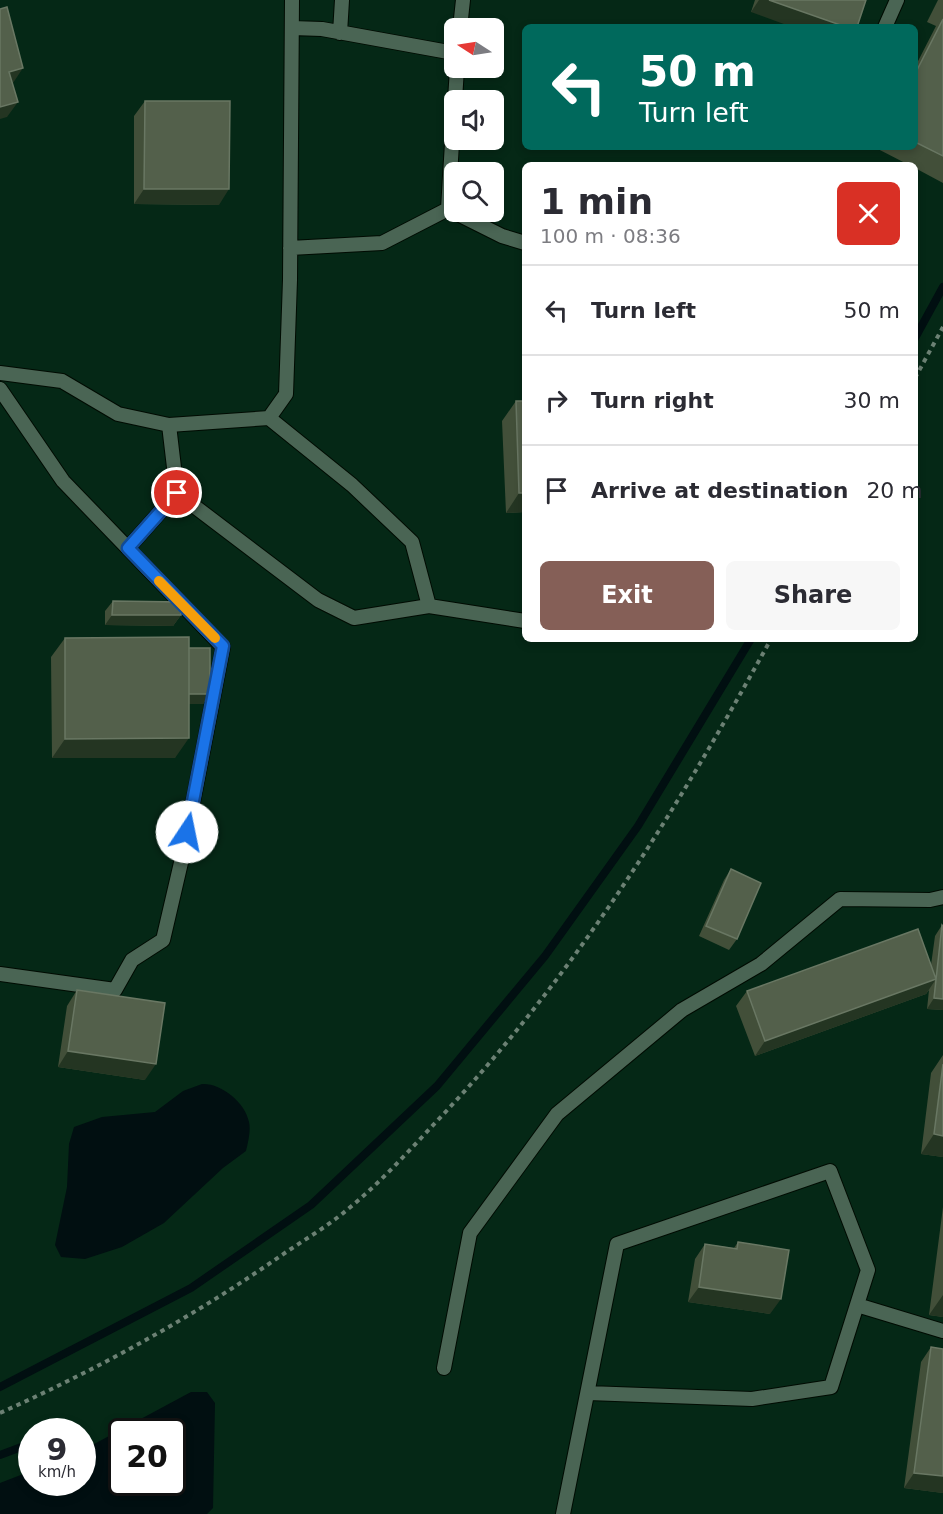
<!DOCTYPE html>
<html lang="en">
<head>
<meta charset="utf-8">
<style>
	:root { --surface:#fff; --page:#f7f7f7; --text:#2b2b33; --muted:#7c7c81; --line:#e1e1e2; --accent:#855f57 }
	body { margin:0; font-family:"DejaVu Sans",sans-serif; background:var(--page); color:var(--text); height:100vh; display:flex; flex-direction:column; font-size:22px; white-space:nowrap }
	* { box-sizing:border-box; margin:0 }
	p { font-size:20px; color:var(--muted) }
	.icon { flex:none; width:33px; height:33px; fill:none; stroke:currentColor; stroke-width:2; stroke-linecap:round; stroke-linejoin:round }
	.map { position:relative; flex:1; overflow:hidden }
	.sheet { position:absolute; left:522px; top:162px; width:396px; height:480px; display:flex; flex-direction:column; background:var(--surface); border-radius:9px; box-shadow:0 3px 9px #0003 }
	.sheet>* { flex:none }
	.hud { position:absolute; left:522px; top:24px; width:396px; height:126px; border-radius:9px; box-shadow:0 3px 9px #0003; background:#00695c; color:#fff; overflow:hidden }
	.needle { width:39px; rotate:282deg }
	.controls { position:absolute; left:444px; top:18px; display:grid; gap:12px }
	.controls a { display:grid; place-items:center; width:60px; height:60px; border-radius:9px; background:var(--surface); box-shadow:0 3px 9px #0003; font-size:30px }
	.speed { position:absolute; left:18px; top:1418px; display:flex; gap:12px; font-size:30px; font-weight:700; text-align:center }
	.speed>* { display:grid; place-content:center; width:78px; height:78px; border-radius:50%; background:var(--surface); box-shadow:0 3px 9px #0003; line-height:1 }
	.speed small { font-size:15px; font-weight:400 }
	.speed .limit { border:3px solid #111; border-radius:9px; background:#fff; color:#111 }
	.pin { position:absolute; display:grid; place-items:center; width:51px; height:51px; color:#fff; margin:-26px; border:3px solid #fff; border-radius:50%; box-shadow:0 2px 6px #0007 }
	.me { position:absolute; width:66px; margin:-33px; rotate:11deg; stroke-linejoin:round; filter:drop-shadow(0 0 4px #0008) }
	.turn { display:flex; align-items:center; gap:21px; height:126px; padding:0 18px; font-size:27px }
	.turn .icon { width:78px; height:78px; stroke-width:2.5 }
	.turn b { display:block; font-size:42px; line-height:51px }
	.round { display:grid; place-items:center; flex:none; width:63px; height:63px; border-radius:9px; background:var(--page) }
	.head { display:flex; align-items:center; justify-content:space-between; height:102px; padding:0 18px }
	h1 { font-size:36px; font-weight:700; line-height:45px }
	.button { display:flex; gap:12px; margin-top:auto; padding:12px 18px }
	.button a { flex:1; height:69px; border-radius:9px; background:var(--accent); color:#fff; font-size:24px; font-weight:700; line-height:69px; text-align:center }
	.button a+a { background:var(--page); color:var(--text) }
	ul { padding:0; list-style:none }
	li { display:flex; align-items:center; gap:18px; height:90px; padding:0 18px; border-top:2px solid var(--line) }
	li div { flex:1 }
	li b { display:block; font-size:22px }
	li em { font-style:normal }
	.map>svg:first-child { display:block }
	.built { fill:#052816; fill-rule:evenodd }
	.water { fill:#010f11; fill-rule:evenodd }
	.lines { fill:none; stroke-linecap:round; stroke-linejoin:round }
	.stream { stroke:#010f11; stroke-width:8 }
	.service-casing { stroke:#000b02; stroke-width:16 }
	.path { stroke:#6c8174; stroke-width:4; stroke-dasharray:4.5 4.5; stroke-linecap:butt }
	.service { stroke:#4a6554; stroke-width:14 }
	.wall { fill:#424f39 }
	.shaded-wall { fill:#243522 }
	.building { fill:#53604b; stroke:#697763; stroke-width:1.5 }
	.route-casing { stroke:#114b97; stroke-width:15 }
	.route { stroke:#1a73e8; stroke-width:10 }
	.slow { stroke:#f59e0b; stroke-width:10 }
</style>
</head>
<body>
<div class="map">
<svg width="943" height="1514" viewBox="0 0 943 1514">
	<rect width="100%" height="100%" fill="#082113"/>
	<path class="built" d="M0,0H943V1514H0ZM525,27H915V147H525ZM454,28H494V68H454ZM454,100H494V140H454ZM525,165H915V639H525ZM454,172H494V212H454ZM32,1431H82V1482H32ZM122,1431H172V1482H122Z"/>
	<path class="water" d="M202,1084C221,1083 245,1102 249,1122C251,1130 248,1143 246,1151L223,1168L164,1223L122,1247L85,1259L61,1257L55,1245L67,1187L69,1144L74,1127L102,1117L155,1112L183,1091Z
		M191,1392H207L215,1403L213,1508L207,1514H0V1483L31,1471L32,1482H82L83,1450ZM122,1431H172V1482H122Z"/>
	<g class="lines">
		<path class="stream" d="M915,338L943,287
			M0,1387L191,1288L311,1205L437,1086L545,956L638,826L751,639
			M63,1431L71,1428
			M0,1455L32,1443"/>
		<defs>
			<path id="service" d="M885,27L897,0
				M292,28L322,29L454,53
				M460,28L463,0
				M340,33L342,0
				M455,100L457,68
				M448,209L502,236L525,243
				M290,248L382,243L448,209L454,110
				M0,373L62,381L118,414L169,425L269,418L286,394L290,280L292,0
				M0,389L63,481L223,647L183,854L163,940L132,960L115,990L0,974
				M269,418L352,485L412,542L429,606L525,621
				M169,425L177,493L318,600L354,618L429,606
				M128,548L177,493
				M857,1305L943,1331
				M444,1368L470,1233L557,1114L682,1010L761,964L840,899L930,900L943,897
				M563,1514L617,1244L830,1171L868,1270L831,1387L752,1399L588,1393"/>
		</defs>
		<use href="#service" class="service-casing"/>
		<path class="path" d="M915,378L943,327
			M0,1413C98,1369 191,1318 279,1257C302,1241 327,1227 348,1209C380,1183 408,1152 436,1122C574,977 675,813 771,639"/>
		<use href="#service" class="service"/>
	</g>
	<path class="wall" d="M755,0H866L751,12Z
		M938,0H943V183L915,168V165H909L874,147H915V67L936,26L927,22Z
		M145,101L219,205L134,204V116Z
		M516,401L525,512L506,513L502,421Z
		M113,601L181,615L173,626L105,625V611Z
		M65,638L189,648L210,694L203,704H189L175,758H52L51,657Z
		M731,869L737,939L729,950L699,936L724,880Z
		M942,925L943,926V1010L927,1009L929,990L926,994L755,1056L736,1006L747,991L931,965L935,936Z
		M77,990L145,1080L58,1067L67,1006Z
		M943,1055V1157L921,1154L931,1073Z
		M943,1207V1317L929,1315Z
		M738,1242L770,1314L688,1302L695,1259L705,1244L734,1248Z
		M931,1347L943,1349V1493L904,1488L921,1362Z"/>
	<path class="shaded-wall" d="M759,0H769L846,27H792L751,12Z
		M23,68L13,83L9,72Z
		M18,102L7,117L0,119V107Z
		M144,189H229L219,205L134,204Z
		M519,493H525V512L506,513Z
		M112,615H181L173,626L105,625Z
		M184,694H210L203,704H176Z
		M189,738L175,758H52L65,739Z
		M936,979L926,994L755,1056L765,1041Z
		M934,998L943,999V1010L927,1009Z
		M68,1051L156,1064L145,1080L58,1067Z
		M934,1134L943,1136V1157L921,1154Z
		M699,1287L781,1299L770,1314L688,1302Z
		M943,1295V1317L929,1315Z
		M914,1473L943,1476V1493L904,1488Z"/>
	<path class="building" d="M769,0H866L857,27H846Z
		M7,7L23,68L9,72L18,102L0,107V9Z
		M943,19V156L915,142V74Z
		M145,101H230L229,189H144Z
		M516,401H525V493H519Z
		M113,601L181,602V615H112Z
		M189,637V738L65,739V638Z
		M189,648H210V694H189Z
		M731,869L761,883L737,939L706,926Z
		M942,925L943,926V999L934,998Z
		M918,929L936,979L765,1041L747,991Z
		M77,990L165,1003L156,1064L68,1051Z
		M943,1064V1136L934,1134Z
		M738,1242L789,1250L781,1299L699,1287L705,1244L737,1249Z
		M931,1347L943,1349V1476L914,1473Z"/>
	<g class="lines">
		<defs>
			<path id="route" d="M177,493L128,548L223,646L187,832"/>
		</defs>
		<use href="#route" class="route-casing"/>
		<use href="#route" class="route"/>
		<path class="slow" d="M159,581L215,638"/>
	</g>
</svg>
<div class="controls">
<a><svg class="needle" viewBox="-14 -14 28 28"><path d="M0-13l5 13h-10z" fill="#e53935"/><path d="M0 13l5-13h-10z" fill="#7c7c81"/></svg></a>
<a><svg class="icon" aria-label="sound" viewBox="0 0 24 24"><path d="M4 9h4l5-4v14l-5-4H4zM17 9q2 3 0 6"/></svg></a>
<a><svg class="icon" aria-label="search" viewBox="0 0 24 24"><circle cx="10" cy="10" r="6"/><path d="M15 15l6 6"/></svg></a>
</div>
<div class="speed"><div>9<small>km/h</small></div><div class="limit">20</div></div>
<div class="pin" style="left:177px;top:493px;background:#d93025"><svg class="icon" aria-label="arrive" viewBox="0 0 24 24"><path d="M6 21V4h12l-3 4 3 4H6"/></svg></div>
<svg class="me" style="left:187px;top:832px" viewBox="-20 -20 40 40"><circle r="19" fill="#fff"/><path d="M0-13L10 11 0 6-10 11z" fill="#1a73e8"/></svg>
<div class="hud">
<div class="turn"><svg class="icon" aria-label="left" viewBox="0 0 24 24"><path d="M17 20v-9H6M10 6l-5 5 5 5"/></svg><div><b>50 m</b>Turn left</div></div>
</div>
<section class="sheet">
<div class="head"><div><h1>1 min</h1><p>100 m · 08:36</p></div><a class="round" style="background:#d93025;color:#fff"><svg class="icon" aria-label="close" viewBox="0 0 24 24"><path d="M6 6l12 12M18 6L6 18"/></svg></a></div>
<ul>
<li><svg class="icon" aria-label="left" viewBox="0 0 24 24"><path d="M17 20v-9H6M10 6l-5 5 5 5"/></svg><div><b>Turn left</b></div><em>50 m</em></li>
<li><svg class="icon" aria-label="right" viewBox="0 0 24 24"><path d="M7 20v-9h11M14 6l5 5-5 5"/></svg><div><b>Turn right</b></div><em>30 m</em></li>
<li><svg class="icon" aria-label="arrive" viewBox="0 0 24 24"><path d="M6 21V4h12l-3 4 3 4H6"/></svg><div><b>Arrive at destination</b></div><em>20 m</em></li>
</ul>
<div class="button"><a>Exit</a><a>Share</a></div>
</section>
</div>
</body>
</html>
